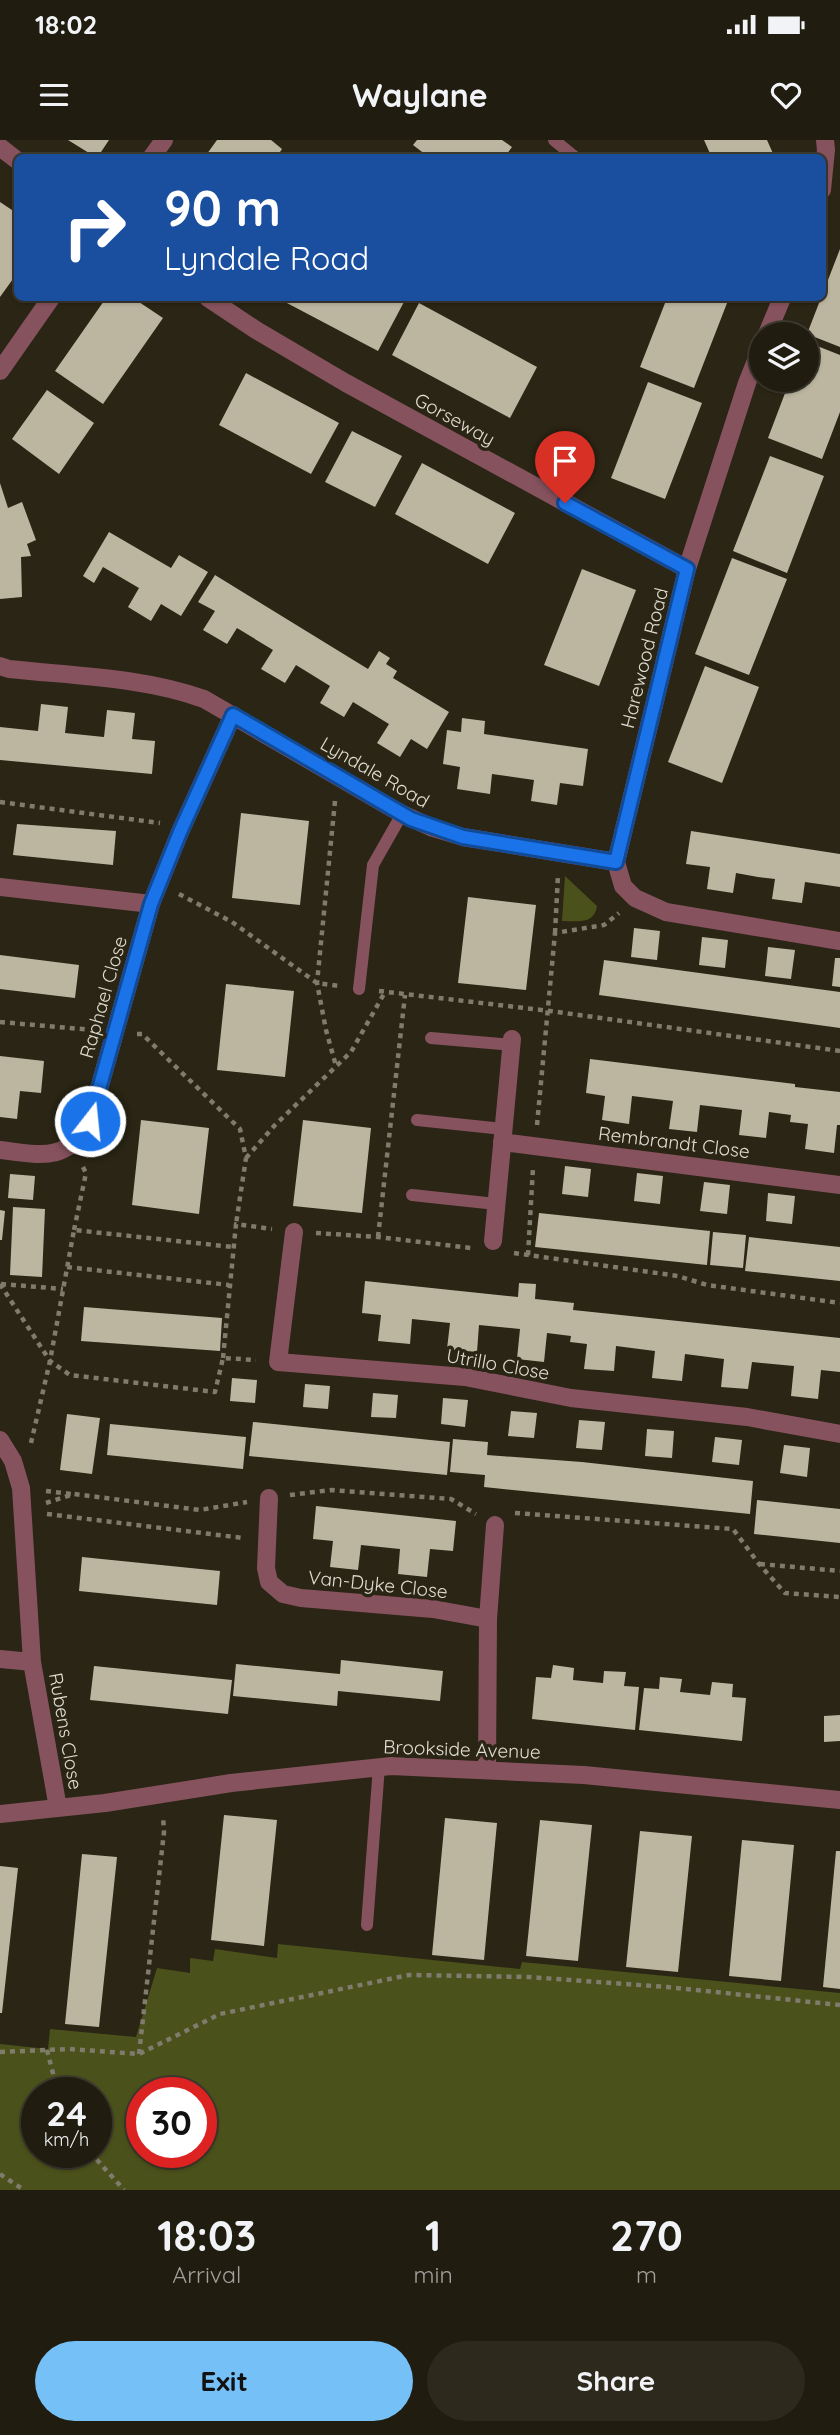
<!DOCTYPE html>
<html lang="en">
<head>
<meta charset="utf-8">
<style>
	:root { --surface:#201c0f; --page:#2d291d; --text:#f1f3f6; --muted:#a2a19e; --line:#3d3a2f; --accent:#75c0f6 }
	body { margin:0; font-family:Quicksand,sans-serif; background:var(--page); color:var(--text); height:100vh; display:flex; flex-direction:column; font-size:26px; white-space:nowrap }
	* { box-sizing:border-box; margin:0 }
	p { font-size:23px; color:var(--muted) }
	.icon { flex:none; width:38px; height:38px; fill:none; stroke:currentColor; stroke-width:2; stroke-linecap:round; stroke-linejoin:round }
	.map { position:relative; height:2050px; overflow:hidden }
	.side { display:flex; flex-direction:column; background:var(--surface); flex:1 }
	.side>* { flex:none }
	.top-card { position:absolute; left:14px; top:14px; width:812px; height:147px; border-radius:10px; box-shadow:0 2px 5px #0004,0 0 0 2px var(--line); background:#1a4fa0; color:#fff; overflow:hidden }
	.tools { position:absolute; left:749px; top:182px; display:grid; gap:14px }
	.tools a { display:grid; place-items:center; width:70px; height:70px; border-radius:50%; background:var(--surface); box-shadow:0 2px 5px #0004,0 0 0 2px var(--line); font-size:35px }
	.speed { position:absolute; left:21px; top:1937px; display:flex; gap:14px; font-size:35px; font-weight:700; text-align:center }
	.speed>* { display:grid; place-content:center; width:91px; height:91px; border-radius:50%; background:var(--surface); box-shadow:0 2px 5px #0004,0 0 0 2px var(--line); line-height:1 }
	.speed small { font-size:18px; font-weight:400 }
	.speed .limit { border:10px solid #d22; background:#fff; color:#111 }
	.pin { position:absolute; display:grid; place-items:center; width:60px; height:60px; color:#fff; margin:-72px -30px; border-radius:50% 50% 50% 0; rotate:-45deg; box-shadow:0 0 7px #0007 }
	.pin .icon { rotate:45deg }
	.me { position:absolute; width:77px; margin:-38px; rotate:16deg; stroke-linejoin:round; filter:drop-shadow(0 0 5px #0008) }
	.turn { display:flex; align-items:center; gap:24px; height:147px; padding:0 35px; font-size:32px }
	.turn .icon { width:91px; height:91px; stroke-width:2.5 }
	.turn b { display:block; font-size:49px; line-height:60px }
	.eta { display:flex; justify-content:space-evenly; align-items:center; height:119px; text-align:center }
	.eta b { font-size:42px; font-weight:700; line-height:49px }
	.primary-button { display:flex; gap:14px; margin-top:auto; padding:14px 35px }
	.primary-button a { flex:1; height:80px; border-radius:42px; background:var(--accent); color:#111; font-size:28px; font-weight:700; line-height:80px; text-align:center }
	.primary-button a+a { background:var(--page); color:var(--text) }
	.status { display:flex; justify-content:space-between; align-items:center; height:49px; padding:0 35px; background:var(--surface); direction:ltr }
	.status svg { height:19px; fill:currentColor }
	header { display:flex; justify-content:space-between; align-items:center; height:91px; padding:0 35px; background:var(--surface); font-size:32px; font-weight:700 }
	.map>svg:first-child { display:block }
	.green { fill:#4b511a; fill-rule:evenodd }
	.building { fill:#bcb6a1 }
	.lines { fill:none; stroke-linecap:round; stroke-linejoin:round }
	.path { stroke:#7f7b6d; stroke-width:4.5; stroke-dasharray:5 5; stroke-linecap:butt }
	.lane { stroke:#86525e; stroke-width:12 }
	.street { stroke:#86525e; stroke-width:18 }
	.route-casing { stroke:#114b97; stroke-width:18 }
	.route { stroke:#1a73e8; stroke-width:12 }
	.labels { text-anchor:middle; stroke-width:7; stroke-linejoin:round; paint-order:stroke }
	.street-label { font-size:19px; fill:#e0ddd2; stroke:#2a2514 }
</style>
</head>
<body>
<div class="status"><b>18:02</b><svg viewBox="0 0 49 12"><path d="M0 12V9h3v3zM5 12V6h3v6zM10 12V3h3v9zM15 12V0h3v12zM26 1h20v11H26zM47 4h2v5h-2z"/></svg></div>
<header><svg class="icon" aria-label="menu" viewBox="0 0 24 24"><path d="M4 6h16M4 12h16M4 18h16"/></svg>Waylane<svg class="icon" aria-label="heart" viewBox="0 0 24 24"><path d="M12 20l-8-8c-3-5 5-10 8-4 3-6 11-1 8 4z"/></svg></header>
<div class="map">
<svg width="840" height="2050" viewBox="0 0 840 2050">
	<rect width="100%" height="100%" fill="#2a2514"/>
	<path class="green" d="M565,736L597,766C594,785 577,781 562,781Z
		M278,1804L520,1829L522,1822L840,1853V2050H0V1904L48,1909L50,1889L136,1897L157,1828L190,1833V1818L213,1821L215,1809L277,1818ZM37,1953H96V2012H37ZM142,1953H201V2012H142Z"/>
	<path class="building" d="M68,0H109L97,18Z
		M217,0H271L282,9L276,18H204Z
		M417,0H502L512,7L504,18H430L413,5Z
		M704,0H767L775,18H712Z
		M0,62L18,74V132L0,157Z
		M840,109V207L807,194Z
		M106,158H133L163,178L103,264L55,231Z
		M287,158H400L405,160L378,211L285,162Z
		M667,158H729L694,248L640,227Z
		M419,163L537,227L510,278L392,215Z
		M807,202L840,215V272L822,319L768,298L790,240H807Z
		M246,233L339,283L311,334L219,285Z
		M648,242L702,263L665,359L611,338Z
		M47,250L94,283L59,334L12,299Z
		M352,291L402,316L375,367L325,342Z
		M770,316L824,336L787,433L733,411Z
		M422,323L515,373L488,424L395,374Z
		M0,343L8,368L22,362L36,400L27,404L31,416L21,417L22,457L0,459Z
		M109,392L171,428L179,415L208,432L181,476L161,464L151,481L128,467L139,448L103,427L94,443L83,436Z
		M732,418L787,439L749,535L695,514Z
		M582,429L636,450L599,546L544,525Z
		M215,435L368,529L379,511L390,518L386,524L397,531L393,538L449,572L427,609L411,599L400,617L377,603L389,584L353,562L344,577L320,563L330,546L296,525L285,543L261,529L273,510L237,488L227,504L203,490L215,471L198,462Z
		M705,526L759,547L722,643L668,622Z
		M41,564L68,567L65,593L104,597L107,570L135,573L132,599L155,601L152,634L0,620V587L38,591Z
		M462,578L485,581L484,594L588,609L583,646L560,643L557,665L531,661L534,640L492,634L490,654L457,649L460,627L443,624L447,590L461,592Z
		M241,673L309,681L300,765L232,758Z
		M17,684L116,691L113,725L13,715Z
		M691,691L840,714V747L805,742L802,763L772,759L775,739L758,737L736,733L733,753L707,749L710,727L686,724Z
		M468,757L536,765L526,850L458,843Z
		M634,788L660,791L657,820L631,817Z
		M702,797L728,800L725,828L699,825Z
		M768,807L795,810L791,839L765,836Z
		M0,815L79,825L75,858L0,849Z
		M835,818H840V847L832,846Z
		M604,820L840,852V888L599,855Z
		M226,844L294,851L285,937L217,930Z
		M0,916L44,921L41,953L20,951L17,979L0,977Z
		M590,919L795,944V947L840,952V985H837L834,1013L805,1009L808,984L790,982L791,975L769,972L766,998L739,995L742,970L700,965L697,992L669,989L673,961L632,956L629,984L602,980L605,956L586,953Z
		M141,980L209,988L199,1074L132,1065Z
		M303,980L371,988L362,1073L293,1066Z
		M565,1026L591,1029L588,1057L562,1054Z
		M637,1033L663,1036L660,1064L634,1061Z
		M10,1034L35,1036L33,1060L8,1058Z
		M704,1042L730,1045L727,1074L700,1071Z
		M768,1053L795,1056L792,1084L766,1081Z
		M13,1067L45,1069L42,1137L10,1135Z
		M0,1070L5,1071L2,1100H0Z
		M539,1073L710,1091L707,1125L535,1107Z
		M713,1092L746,1095L743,1128L710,1125Z
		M749,1097L840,1107V1141L745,1131Z
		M365,1141L518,1157L519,1143L536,1144L535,1159L574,1163L573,1170L840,1198V1232L821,1230L818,1259L791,1256L794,1226L752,1222L748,1249L721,1247L724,1219L685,1214L682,1241L652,1238L655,1211L616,1206L614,1231L584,1229L587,1204L570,1202L571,1196L547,1193L544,1222L517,1219L520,1189L479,1185L477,1212L447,1209L450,1183L412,1179L410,1204L378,1201L381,1175L362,1173Z
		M84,1167L222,1178L220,1211L81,1201Z
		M232,1238L257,1240L255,1263L230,1261Z
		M305,1244L330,1246L328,1269L303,1267Z
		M373,1253L398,1255L396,1278L371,1277Z
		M443,1258L468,1260L465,1287L441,1284Z
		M511,1271L537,1273L534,1298L508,1296Z
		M67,1274L100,1278L92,1334L60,1330Z
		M579,1280L605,1282L602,1310L576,1308Z
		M253,1282L450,1302L447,1335L249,1316Z
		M110,1284L246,1297L243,1329L107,1315Z
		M647,1289L674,1291L672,1318L645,1316Z
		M715,1297L742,1300L739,1325L712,1322Z
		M453,1299L488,1302L487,1315L582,1322L753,1341L750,1374L484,1347L485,1335L450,1332Z
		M784,1305L810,1308L807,1337L780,1333Z
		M757,1360L840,1369V1403L754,1394Z
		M316,1366L456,1381L453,1411L430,1409L427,1437L398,1434L400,1409L361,1405L358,1430L330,1427L333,1401L313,1399Z
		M82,1417L220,1431L217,1465L79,1451Z
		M341,1520L443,1531L440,1561L338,1551L337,1566L233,1556L236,1524L340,1534Z
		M553,1525L574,1528L573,1540L603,1543L604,1531L626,1532L624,1546L639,1547L635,1590L532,1579L536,1537L551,1538Z
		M94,1526L232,1540L228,1574L90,1560Z
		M660,1537L682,1539L680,1552L710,1555L712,1542L733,1544L732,1557L746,1558L742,1601L639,1590L644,1548L659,1549Z
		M840,1575V1601L824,1602V1576Z
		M224,1675L277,1680L264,1806L211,1800Z
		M445,1678L497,1683L484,1820L432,1815Z
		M540,1680L592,1685L578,1821L526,1816Z
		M640,1691L692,1696L678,1832L626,1827Z
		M742,1700L794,1705L781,1841L729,1836Z
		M836,1711H840V1849L823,1847Z
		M82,1714L117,1717L99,1887L65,1884Z
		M0,1726L18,1728L2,1873H0Z"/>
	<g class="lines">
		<path class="path" d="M335,661L317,843L326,890L336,926
			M0,662L160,683
			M179,754L232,782L317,843L339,846
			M555,793L558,735
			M379,851L550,871L840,911
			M0,882L93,890
			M137,894H142L240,989L246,1018L236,1084
			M537,985L555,793L604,785L619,773
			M246,1018L275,985L351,912L385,852
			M74,1090L86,1033L82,1025
			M316,1093L378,1097L471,1108
			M378,1097L405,855
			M514,1113L678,1136L707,1145L840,1163
			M528,1115L533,1028
			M67,1127L229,1145
			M0,1144L50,1221L70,1235L215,1252L223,1218L256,1220
			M1,1144L63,1149
			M223,1218L236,1084L272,1089
			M31,1303L50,1221L74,1090L233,1107
			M46,1351L72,1354
			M290,1355L331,1350L451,1359L476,1374
			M46,1363L74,1354L200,1370L247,1362
			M515,1373L733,1389L759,1424L785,1453L840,1457
			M47,1374L243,1398
			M760,1424L840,1431
			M47,1910L58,1953
			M0,1912L69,1909L139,1914L220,1874L409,1835L529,1837L667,1847L840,1865
			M139,1914L164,1692L163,1676
			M90,2012L124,2050
			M0,2034L24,2050"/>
		<path class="lane" d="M554,0L576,18
			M359,849L373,725L402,674
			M431,898L512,905
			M417,980L503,989
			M412,1055L496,1064
			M367,1785L379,1626"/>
		<path class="street" d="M0,7L18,21
			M151,18L164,0
			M822,50L826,10L825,0
			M208,158L256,190L346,243L687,429
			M767,194L782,158
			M0,231L51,158
			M0,526L9,529C74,536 143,537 204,559L402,674L433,688L463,697L616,722L623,746L635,758L666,772L840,801
			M616,722L687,429L747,243L761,208
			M0,747L151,764
			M502,1002L840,1045
			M0,1010C41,1015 67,1023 90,981L151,764L180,692L233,575
			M294,1092L278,1222L465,1237L571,1258L747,1277L840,1294
			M493,1101L512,899
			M0,1300L13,1321L21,1348L32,1522L58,1668
			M269,1358L266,1428L269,1442L283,1454L301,1458L433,1469L488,1479L487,1629
			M488,1479L495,1385
			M0,1519L32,1522
			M0,1674L105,1663L231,1643L391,1626L584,1635L840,1660"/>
	</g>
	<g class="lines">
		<defs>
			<path id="route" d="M90,981L151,764L180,692L233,575L411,679L463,697L616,722L687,429L565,363"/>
		</defs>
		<use href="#route" class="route-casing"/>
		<use href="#route" class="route"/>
	</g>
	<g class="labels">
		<g class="street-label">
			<text transform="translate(455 279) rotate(29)" y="7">Gorseway</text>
			<text transform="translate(644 518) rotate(-76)" y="7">Harewood Road</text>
			<text transform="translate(375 632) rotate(30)" y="7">Lyndale Road</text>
			<text transform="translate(103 857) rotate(-74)" y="7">Raphael Close</text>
			<text transform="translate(674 1002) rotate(7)" y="7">Rembrandt Close</text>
			<text transform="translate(498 1224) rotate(10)" y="7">Utrillo Close</text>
			<text transform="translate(378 1444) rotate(6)" y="7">Van-Dyke Close</text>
			<text transform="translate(66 1591) rotate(80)" y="7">Rubens Close</text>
			<text transform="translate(462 1609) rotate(2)" y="7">Brookside Avenue</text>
		</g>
	</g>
</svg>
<div class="tools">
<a><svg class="icon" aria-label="layers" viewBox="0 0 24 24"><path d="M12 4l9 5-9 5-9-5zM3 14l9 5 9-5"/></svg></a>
</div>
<div class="speed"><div>24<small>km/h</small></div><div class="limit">30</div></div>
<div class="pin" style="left:565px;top:363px;background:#d93025"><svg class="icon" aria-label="arrive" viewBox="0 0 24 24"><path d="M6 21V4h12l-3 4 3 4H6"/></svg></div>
<svg class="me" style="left:90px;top:981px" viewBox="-20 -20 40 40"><circle r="17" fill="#1a73e8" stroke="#fff" stroke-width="3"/><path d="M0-11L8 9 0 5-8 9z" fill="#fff"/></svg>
<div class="top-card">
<div class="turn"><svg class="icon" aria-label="right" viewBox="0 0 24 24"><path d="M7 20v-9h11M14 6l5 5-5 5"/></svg><div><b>90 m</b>Lyndale Road</div></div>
</div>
</div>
<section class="side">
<div class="eta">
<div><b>18:03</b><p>Arrival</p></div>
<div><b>1</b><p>min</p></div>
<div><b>270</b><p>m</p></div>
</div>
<div class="primary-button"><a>Exit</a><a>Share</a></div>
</section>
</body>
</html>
